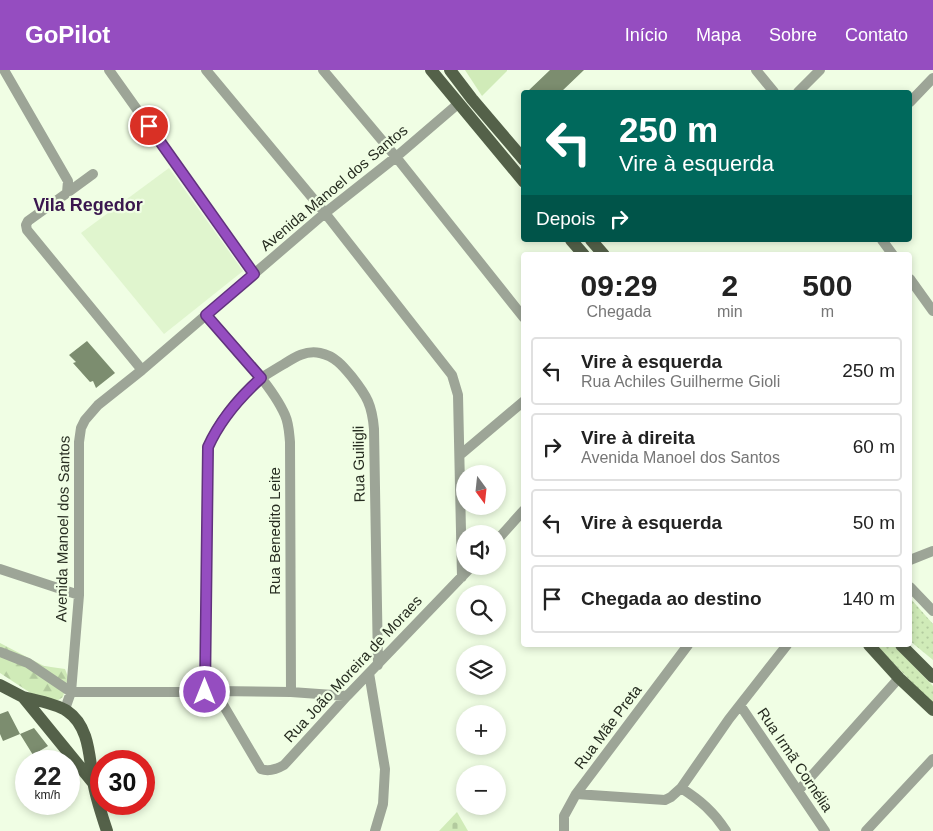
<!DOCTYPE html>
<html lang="pt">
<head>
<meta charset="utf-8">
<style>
	:root { --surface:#fff; --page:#f6f6f6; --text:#222; --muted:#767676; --line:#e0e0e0; --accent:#954dc0 }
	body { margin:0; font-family:Arial,sans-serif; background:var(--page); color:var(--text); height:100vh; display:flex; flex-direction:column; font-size:19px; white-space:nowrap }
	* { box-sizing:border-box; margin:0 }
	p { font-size:16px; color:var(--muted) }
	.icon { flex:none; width:28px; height:28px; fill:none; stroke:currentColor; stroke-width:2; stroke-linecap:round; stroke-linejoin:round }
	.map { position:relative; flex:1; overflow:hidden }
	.side { position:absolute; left:521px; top:182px; width:391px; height:395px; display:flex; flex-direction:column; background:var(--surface); border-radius:5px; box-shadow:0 2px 8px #0003 }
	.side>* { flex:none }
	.hud { position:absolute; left:521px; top:20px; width:391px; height:152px; border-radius:5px; box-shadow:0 2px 8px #0003; background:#00695c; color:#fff; overflow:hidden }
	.needle { width:32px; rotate:165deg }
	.tools { position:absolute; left:456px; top:395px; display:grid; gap:10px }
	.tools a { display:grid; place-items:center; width:50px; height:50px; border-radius:50%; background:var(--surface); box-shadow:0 2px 8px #0003; font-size:25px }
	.speed { position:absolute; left:15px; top:680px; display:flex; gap:10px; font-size:25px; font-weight:700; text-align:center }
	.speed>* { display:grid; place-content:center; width:65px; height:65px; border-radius:50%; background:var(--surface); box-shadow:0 2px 8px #0003; line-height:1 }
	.speed small { font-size:12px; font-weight:400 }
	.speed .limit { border:8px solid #d22; background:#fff; color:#111 }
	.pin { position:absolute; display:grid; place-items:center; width:42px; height:42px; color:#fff; margin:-21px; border:2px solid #fff; border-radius:50%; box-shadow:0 1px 5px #0007 }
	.me { position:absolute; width:55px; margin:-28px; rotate:0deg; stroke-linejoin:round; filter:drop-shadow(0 0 4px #0008) }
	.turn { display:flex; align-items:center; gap:18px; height:105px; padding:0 15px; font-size:22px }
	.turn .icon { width:65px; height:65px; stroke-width:2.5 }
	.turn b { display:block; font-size:35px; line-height:42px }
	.then { display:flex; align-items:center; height:48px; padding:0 15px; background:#0003; gap:10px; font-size:19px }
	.eta { display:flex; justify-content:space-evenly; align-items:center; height:85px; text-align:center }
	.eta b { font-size:30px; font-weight:800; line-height:35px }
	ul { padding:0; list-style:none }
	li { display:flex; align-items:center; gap:15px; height:68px; margin:0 10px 8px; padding:0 5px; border:2px solid var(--line); border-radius:5px }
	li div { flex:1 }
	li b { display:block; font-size:19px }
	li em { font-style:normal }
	header { display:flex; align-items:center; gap:30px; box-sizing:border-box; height:70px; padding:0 25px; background:var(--accent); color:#fff }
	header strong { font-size:24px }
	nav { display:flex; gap:28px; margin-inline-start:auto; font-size:18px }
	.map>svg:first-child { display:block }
	.built { fill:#e0f5ce }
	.grass { fill:url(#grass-dots) }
	.forest { fill:url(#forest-firs) }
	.cemetery { fill:url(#cemetery-stones) }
	.park { fill:#d0ebb8 }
	.building { fill:#7c8d6f }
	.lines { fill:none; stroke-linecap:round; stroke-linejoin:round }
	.minor { stroke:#9da597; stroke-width:10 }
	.major { stroke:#546149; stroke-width:12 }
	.route-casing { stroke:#61327d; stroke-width:12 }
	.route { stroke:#954dc0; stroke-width:9 }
	.labels { text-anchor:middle; stroke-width:4.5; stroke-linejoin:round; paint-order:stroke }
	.street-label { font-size:15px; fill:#262c20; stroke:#f0fee4 }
	.quarter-label { font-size:18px; font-weight:bold; fill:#3a174e; stroke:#f0fee4 }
</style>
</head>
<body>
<header>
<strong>GoPilot</strong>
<nav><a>Início</a><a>Mapa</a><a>Sobre</a><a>Contato</a></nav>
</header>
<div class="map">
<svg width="933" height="761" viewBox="0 0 933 761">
	<defs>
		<pattern id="grass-dots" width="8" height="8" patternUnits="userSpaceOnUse" patternTransform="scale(1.25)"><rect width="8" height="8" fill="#d0ebb8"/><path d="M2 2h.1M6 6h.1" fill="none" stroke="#b2ca9e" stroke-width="1.8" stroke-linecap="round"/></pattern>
		<pattern id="forest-firs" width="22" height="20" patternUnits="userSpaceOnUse" patternTransform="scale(1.25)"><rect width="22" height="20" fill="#d0ebb8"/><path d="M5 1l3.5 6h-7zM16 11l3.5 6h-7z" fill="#b2ca9e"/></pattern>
		<pattern id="cemetery-stones" width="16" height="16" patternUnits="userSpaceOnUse" patternTransform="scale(1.25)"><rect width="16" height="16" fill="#d0ebb8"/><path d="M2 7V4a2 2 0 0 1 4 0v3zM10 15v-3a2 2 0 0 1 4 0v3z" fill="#b2ca9e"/></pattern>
	</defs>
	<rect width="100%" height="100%" fill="#f0fee4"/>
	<path class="built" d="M169,98L243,201L164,264L81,163Z"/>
	<path class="grass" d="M910,528L933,554V590L910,571Z
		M876,575H893L933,616V634Z"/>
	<path class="forest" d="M0,573L44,596L65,599L68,607L63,627L55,632L46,633L0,603Z"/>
	<path class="cemetery" d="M457,742L468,761H439Z"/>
	<path class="park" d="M465,0H507V1L482,26Z"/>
	<path class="building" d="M550,0H584L561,22H527Z
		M87,271L115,303L96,318L93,311L90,312L73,293L76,292L69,285Z
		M8,641L20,664L3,671L0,664V644Z
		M34,658L48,676L33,685L20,664Z"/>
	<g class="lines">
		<path class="minor" d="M4,0L68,111L67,123L28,151L26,155L27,160L142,300
			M109,0L254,204
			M206,0L325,143L452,305L458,325L462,507
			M323,0L396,87L524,248
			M756,0L774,22
			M798,22L820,0
			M910,32L933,8
			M67,123L93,104
			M882,170L893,185
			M910,209L933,241
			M206,245C230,272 271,313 285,345C289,354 289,362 290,372L291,622
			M460,385L524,331
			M498,469L524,440
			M910,490L933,481
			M0,499L79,525
			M910,517L933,541
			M0,582L28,593L71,622H205L215,621L291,622L347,626
			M369,603L385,699L383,734L375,761
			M215,621L261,699C269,702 277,699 284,695L347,626L472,496
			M205,622L208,377C219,351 239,325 261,308C269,303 277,298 284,294C295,287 306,280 320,283C335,286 343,296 352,307C367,326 372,335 374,359L378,595
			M740,635L825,761
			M65,639L71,622L79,525V372L81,358L85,350L98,335L142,300L325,143L396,87L459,33
			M681,718C700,730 714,742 726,761
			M799,720L899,608
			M576,724L665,730L671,727L681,718L729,649L787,575
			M564,761V746L576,724L688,575
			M866,761L933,689"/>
		<path class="major" d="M431,0L524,112
			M450,0L472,29L524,90
			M571,170L584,185
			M591,170L604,185
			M869,575L899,608L933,640
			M901,575L933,607
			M0,615L23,627L94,714
			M23,627C35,630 57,634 67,641C91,657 89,691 94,716C97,731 102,746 107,761"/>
	</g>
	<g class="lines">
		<defs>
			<path id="route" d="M149,56L254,204L206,245L261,308C239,328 220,350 208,377L205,622"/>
		</defs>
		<use href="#route" class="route-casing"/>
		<use href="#route" class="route"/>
	</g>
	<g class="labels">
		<g class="street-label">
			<text transform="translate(334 118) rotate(-40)" y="5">Avenida Manoel dos Santos</text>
			<text transform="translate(359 394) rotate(-91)" y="5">Rua Guiligli</text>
			<text transform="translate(63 459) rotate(-89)" y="5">Avenida Manoel dos Santos</text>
			<text transform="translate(275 461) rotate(-90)" y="5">Rua Benedito Leite</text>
			<text transform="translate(353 599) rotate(-47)" y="5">Rua João Moreira de Moraes</text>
			<text transform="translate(608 657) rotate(-53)" y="5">Rua Mãe Preta</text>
			<text transform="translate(795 690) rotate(56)" y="5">Rua Irmã Cornélia</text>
		</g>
		<g class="quarter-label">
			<text x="88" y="141">Vila Regedor</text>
		</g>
	</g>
</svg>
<div class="tools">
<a><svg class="needle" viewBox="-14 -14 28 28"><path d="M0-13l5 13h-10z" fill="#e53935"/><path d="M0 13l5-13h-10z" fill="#767676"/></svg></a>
<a><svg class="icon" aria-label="sound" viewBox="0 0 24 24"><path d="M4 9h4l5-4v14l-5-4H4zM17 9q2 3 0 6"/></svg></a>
<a><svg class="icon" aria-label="search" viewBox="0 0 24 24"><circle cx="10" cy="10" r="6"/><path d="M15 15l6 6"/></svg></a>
<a><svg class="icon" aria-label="layers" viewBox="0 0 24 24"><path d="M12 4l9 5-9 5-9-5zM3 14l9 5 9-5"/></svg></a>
<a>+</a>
<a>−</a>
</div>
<div class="speed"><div>22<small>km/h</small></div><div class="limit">30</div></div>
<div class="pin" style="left:149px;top:56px;background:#d93025"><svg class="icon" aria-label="arrive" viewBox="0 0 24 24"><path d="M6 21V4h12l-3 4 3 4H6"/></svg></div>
<svg class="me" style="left:205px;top:622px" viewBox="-20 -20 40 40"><circle r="17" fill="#954dc0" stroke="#fff" stroke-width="3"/><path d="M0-11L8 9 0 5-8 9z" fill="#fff"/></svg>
<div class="hud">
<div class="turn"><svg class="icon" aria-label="left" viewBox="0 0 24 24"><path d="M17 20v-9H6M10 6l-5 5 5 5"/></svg><div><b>250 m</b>Vire à esquerda</div></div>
<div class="then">Depois<svg class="icon" aria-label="right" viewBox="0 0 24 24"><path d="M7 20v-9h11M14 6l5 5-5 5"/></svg></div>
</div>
<section class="side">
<div class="eta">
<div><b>09:29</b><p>Chegada</p></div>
<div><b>2</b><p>min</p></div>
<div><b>500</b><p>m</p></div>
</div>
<ul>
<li><svg class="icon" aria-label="left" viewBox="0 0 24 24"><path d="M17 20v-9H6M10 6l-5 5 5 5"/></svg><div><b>Vire à esquerda</b><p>Rua Achiles Guilherme Gioli</p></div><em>250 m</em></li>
<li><svg class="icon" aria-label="right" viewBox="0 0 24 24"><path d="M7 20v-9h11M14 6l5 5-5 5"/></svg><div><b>Vire à direita</b><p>Avenida Manoel dos Santos</p></div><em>60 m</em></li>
<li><svg class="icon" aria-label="left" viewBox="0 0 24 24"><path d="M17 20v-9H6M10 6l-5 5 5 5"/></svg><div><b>Vire à esquerda</b></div><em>50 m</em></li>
<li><svg class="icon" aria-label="arrive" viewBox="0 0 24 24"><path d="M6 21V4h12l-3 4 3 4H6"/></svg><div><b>Chegada ao destino</b></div><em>140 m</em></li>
</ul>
</section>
</div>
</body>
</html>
